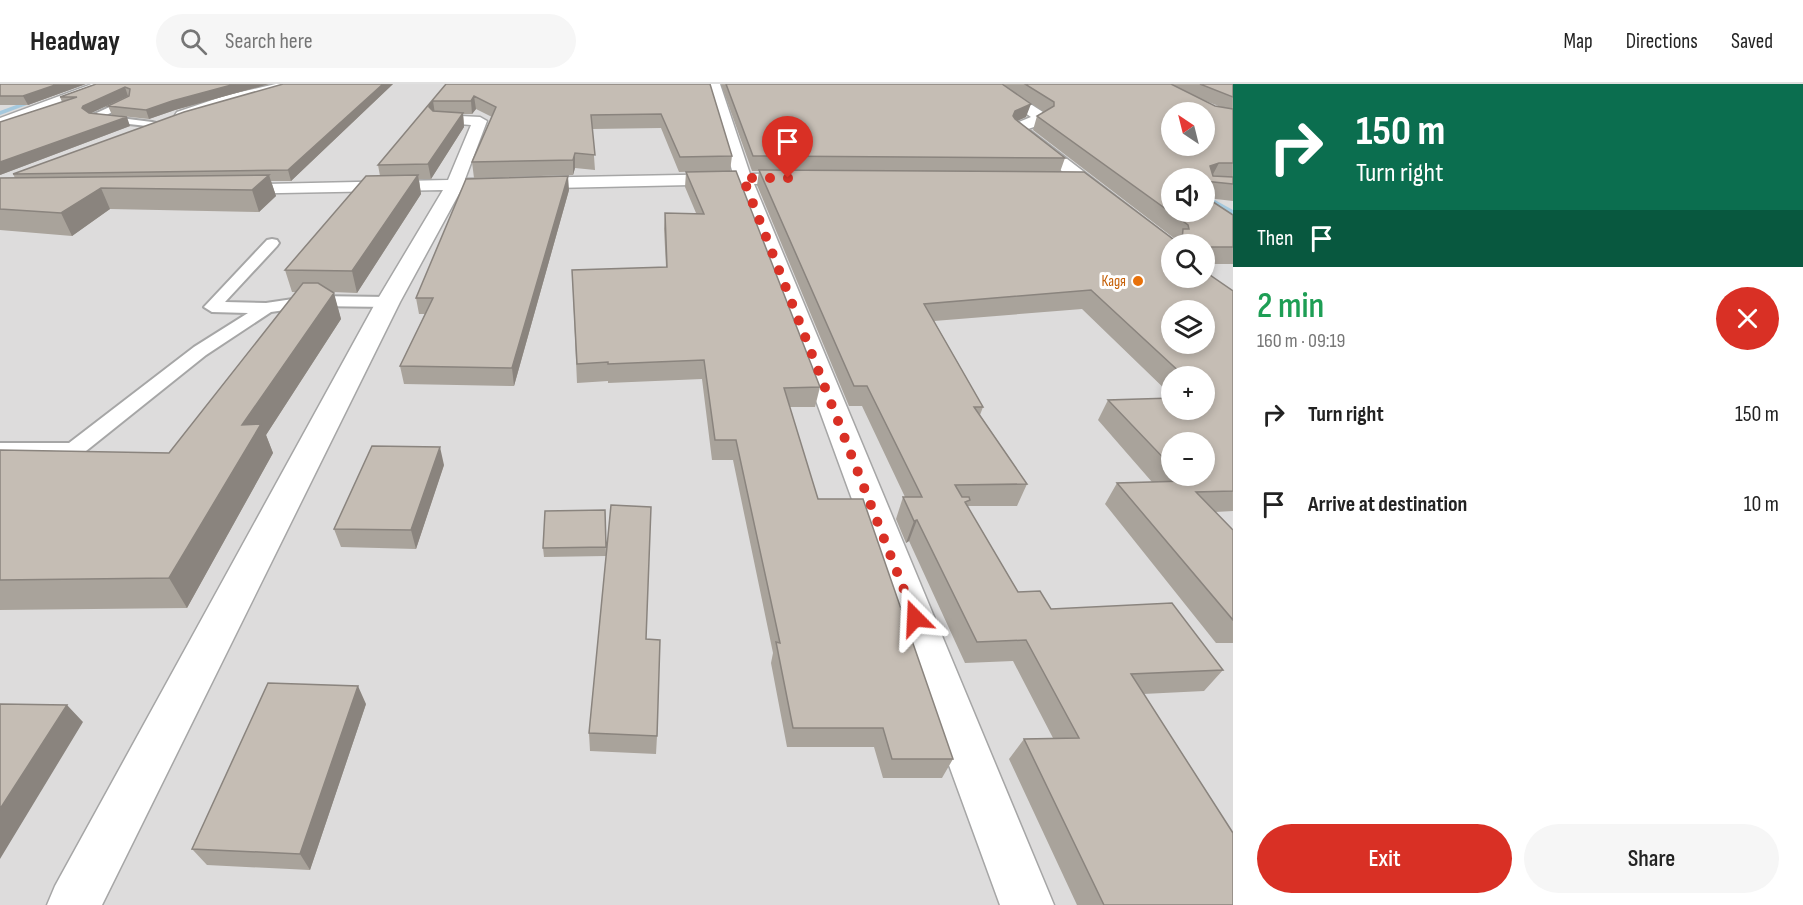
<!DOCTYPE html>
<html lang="en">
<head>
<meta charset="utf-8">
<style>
	:root { --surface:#fff; --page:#f6f6f6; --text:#222; --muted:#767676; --line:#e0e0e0; --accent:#d93025 }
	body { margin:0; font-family:"Sofia Sans Condensed",sans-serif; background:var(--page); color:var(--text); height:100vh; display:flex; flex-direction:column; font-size:22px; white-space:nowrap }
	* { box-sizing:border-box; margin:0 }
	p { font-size:20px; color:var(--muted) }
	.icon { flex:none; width:33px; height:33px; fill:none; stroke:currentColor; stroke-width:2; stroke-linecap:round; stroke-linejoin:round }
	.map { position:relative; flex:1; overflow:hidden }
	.details { display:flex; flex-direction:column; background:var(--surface); width:570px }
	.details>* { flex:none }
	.banner { background:#0b6e4f; color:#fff; overflow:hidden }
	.needle { width:39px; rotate:325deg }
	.buttons { position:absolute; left:1161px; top:18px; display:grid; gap:12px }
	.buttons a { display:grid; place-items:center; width:54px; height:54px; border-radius:50%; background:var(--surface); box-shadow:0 3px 9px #0003; font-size:30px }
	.pin { position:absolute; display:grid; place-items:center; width:51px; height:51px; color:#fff; margin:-62px -26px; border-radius:50% 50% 50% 0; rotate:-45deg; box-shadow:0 0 6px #0007 }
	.pin .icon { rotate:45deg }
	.me { position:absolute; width:66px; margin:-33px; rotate:339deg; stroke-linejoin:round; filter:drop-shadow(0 0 4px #0008) }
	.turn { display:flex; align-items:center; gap:21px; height:126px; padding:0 24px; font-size:27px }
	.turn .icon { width:78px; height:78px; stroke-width:2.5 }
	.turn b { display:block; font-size:42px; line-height:51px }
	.then { display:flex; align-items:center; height:57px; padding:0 24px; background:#0003; gap:12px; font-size:22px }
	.round { display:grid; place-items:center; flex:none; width:63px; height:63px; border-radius:32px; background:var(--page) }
	.headline { display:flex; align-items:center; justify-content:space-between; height:102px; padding:0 24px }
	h1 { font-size:36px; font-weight:600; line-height:45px; color:#1e9e55 }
	.primary-button { display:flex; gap:12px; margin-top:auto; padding:12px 24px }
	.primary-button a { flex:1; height:69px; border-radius:36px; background:var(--accent); color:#fff; font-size:24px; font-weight:600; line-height:69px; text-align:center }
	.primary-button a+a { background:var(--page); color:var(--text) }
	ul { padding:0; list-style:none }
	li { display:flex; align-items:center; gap:18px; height:90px; padding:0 24px }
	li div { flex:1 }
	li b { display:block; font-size:22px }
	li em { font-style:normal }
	header { display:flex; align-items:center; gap:36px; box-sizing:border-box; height:84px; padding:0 30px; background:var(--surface); border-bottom:2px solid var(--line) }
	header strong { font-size:28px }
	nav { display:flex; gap:33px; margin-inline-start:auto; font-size:21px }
	.search { width:420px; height:54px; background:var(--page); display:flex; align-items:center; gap:15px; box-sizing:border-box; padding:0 21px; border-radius:33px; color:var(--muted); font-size:22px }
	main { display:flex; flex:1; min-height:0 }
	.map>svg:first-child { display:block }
	.residential { fill:#dddcdc; fill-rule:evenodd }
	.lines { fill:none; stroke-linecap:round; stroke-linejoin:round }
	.stream { fill:#a5c9de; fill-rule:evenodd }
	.service-casing { stroke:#a6a6a6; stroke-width:4 }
	.minor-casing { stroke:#a6a6a6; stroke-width:3 }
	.service { fill:#fff; fill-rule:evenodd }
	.minor { fill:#fff; fill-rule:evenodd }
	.wall { fill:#a9a39b; fill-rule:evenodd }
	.shaded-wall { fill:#8a847e }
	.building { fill:#c5bdb4; stroke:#8a847e; stroke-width:1.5; fill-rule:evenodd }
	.route { stroke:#d93025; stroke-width:10; stroke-dasharray:0 18 }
	.food-dot { fill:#e8710a; stroke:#fff; stroke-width:2 }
	.labels { text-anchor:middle; stroke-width:6; stroke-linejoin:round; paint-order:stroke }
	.far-food-label { font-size:15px; fill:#c56008; stroke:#fff; text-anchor:end }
</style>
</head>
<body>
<header>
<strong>Headway</strong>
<div class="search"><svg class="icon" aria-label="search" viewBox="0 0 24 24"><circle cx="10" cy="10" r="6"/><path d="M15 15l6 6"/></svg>Search here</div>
<nav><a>Map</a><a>Directions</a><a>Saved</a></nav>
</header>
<main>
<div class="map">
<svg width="1233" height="821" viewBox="0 0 1233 821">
	<rect width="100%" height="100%" fill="#f0eee5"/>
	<path class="residential" d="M0,0H1233V821H0ZM1172,28H1204V62H1172ZM1172,94H1204V128H1172ZM1172,160H1204V194H1172ZM1172,226H1204V260H1172ZM1172,292H1204V326H1172ZM1172,358H1204V392H1172Z"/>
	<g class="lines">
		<path class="stream" d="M38,13L40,16L0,31V27Z
			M1204,110L1233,126V131L1204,115Z"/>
		<defs>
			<path id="service" d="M129,14L132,15V19L104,32L152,38L156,39V43L93,36L88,33Z
				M272,155L277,156L279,159L277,162L225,218L266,219L313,212L388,213L396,218L388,223L313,222L271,228L206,271L81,371L0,373V359H69L194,263L248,229L212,228L204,223L267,156Z"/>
			<path id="minor" d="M92,0H110L108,3L0,43V34Z
				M276,0H299L297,3L236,17L187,34H177L175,31L177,28L227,11Z
				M708,0H720L750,90L802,89L808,90L811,94L808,98L802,99L754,100L1054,821H1000L737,100L461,106L400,218L102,821H47L55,802L376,218L443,106L230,110L224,109L221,105L224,101L448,96L471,41L435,38L433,35L435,32L440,31L480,33L487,37L465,95L733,90Z
				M984,0H999L1046,30L1048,33L1037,42L1028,45L1178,160H1172V172L1165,170L1012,47L1010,44L1012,41L1031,33Z"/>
		</defs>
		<use href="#service" class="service-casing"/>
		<use href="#minor" class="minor-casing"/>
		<use href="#service" class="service"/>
		<use href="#minor" class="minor"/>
	</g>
	<path class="wall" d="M0,0H86L28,21H0Z
		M96,0H269L175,26L149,35L112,31L108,22L129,12H128L91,29L130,42L0,91V38L62,18L60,13Z
		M283,0H393L291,97H271L276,112L259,128L110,125L72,152L0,146V94H15L13,90Z
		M446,0H710L732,72L730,87L820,303L815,323H789L818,415L953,675L942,694H883L874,663H787L771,579L773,569L733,376H712L702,295L608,299V297L577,299L572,186L666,183L664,145L665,129H696L685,103L686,88L720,87L679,88L661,44L592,45L595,86L575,84L573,91L474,94L472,78L492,33L476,25L472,30H463L464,43L431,95H419L421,110L357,209L333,208L341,235L266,351L273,369L187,524L0,526V366L169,369L296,208H292L285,186L380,92L378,81Z
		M721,0H1002L1026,33L1017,37L1065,74L1060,88L1173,155H1175L1033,46L1037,32L1044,28L1002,0H1233V117L1207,114L1233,131V180H1204V160H1172V194L1233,207V427L1215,428L1233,446V559H1216L1105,420L1117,399L1152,398L1098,336L1108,316L1204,326V292H1172V312L1082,225L934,237L983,323L980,331L1027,400L1017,422H967L1018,508L1051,525L1223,586L1204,607L1143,610L1233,821H1077L1009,675L1024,655L1053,654L1013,577L965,579L909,457L906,459L896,435L903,413H905L862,322H849L757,101L759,87H752ZM1201,15L1221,23L1215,22ZM1172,94H1204V128ZM1172,358L1204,392H1172Z
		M569,106L514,302L404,300L400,282L425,230H419L416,214Z
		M444,381L416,465L341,463L334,445Z
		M605,426L606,472L544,473L543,464Z
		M646,555L657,652L656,670L590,667L589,649Z
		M366,620L310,786L207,781L192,765Z"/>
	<path class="shaded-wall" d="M58,0H86L28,21L23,12Z
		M235,0H269L175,26L149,35L146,26L172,17Z
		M383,0H393L291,97L288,86Z
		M125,3L128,12L87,31L82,24L83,22Z
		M474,12L476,25L472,30L471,17Z
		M433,17L435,30L429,23Z
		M1031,20L1026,33L1010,40L1015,27Z
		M463,29L464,43L431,95L428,80Z
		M127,33L130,42L0,91V78Z
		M575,69V84L573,91V76Z
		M1219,79L1211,94L1210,82Z
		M269,91L276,112L259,128L252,106Z
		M418,91L421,110L357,209L352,187Z
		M568,92L569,106L514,302L512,284Z
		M101,104L110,125L72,152L61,129Z
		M334,209L341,235L266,351L273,369L187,524L169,494L242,341Z
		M440,363L444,381L416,465L411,446Z
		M917,436L909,457L906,459L914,437Z
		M358,602L366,620L310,786L300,770Z
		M67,621L83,638L0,775V725Z"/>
	<path class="building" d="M0,0H58L23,12H0Z
		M96,0H235L172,17L146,26L108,22L129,12L130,5L125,3L83,22L82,24L89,29L127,33L0,78V38L77,13H60Z
		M283,0H383L288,86L13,90L184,28Z
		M446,0H710L732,72L680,73L661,30L591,31L595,71L575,69L573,76L472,78L496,23L474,12L471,17H433L429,23L433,27L463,29L428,80L378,81Z
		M726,0H1002L1031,20L1015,27L1013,32L1015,35L1065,74L753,72Z
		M1025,0H1171L1215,22L1233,25V79H1219L1210,82L1213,92L1233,93V100L1204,97V94H1172V128H1204V112L1233,131V163H1204V160H1172V162H1171L1172,163V194H1204V187L1233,207V407L1196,408L1233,446V536L1117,399L1184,397L1179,392H1204V358H1172V383L1108,316L1172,314V326H1204V313H1206L1204,312V292H1184L1091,206L924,220L983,323H974L1027,400L955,401L962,413H969L970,416L965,418L1018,508L1040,507L1051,525L1172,519L1223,586L1131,590L1233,749V821H1104L1024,655L1079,654L1026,556L977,558L917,436L914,437L903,413H922L867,302H854L759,86L1084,88L1173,155L1182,157L1183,145H1189L1188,141L1037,32L1054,22V18ZM1172,28H1204V62H1172ZM1172,226H1204V260H1172Z
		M1200,0H1233V13Z
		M736,87L820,303L784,304L818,415H863L953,675H892L883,644H793L776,558L780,559L736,356H715L704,276L608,280V278L577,280L572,186L667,183L665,129L704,130L686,88Z
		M269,91L252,106L101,104L61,129L0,125V94Z
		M418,91L352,187L285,186L366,92Z
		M568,92L512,284L400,282L433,214H416L466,95Z
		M303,199H318L334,209L242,341L261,340L169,494L0,496V366L169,369Z
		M372,362L440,363L411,446L334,445Z
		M611,421L651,423L646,555L660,556L657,652L589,649Z
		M605,426L606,463L543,464L545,427Z
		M268,599L358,602L300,770L192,765Z
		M0,620L67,621L0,725Z"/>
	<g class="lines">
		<path class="route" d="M788,94H743L915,534"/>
	</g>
	<circle class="food-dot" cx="1138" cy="197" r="6"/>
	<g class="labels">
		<g class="far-food-label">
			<text x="1126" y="202">Кадя</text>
		</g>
	</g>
</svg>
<div class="buttons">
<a><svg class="needle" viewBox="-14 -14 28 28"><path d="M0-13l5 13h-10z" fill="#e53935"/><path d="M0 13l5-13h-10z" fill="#767676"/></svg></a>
<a><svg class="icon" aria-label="sound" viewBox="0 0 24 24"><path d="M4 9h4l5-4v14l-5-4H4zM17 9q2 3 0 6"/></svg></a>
<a><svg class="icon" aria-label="search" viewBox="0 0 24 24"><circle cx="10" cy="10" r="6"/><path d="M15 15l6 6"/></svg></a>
<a><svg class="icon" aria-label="layers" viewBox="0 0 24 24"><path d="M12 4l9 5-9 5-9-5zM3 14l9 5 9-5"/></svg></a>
<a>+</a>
<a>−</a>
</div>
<div class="pin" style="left:788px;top:94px;background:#d93025"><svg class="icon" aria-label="arrive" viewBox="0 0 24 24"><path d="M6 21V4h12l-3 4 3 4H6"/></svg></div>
<svg class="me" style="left:915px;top:534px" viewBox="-20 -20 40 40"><path d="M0-17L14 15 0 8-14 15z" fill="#d93025" stroke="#fff" stroke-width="4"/></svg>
</div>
<section class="details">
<div class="banner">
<div class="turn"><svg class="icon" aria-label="right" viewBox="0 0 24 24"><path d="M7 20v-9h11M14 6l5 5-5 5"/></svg><div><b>150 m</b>Turn right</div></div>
<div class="then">Then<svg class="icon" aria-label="arrive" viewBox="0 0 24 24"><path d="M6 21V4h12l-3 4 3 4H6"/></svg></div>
</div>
<div class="headline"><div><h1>2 min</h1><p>160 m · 09:19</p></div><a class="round" style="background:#d93025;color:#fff"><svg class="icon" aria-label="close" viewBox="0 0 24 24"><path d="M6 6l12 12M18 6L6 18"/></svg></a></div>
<ul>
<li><svg class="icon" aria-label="right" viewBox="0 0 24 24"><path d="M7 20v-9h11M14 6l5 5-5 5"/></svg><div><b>Turn right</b></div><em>150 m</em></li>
<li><svg class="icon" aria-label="arrive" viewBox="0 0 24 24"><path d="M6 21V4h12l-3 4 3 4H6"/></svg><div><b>Arrive at destination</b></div><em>10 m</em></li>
</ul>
<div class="primary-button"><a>Exit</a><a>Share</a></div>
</section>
</main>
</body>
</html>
